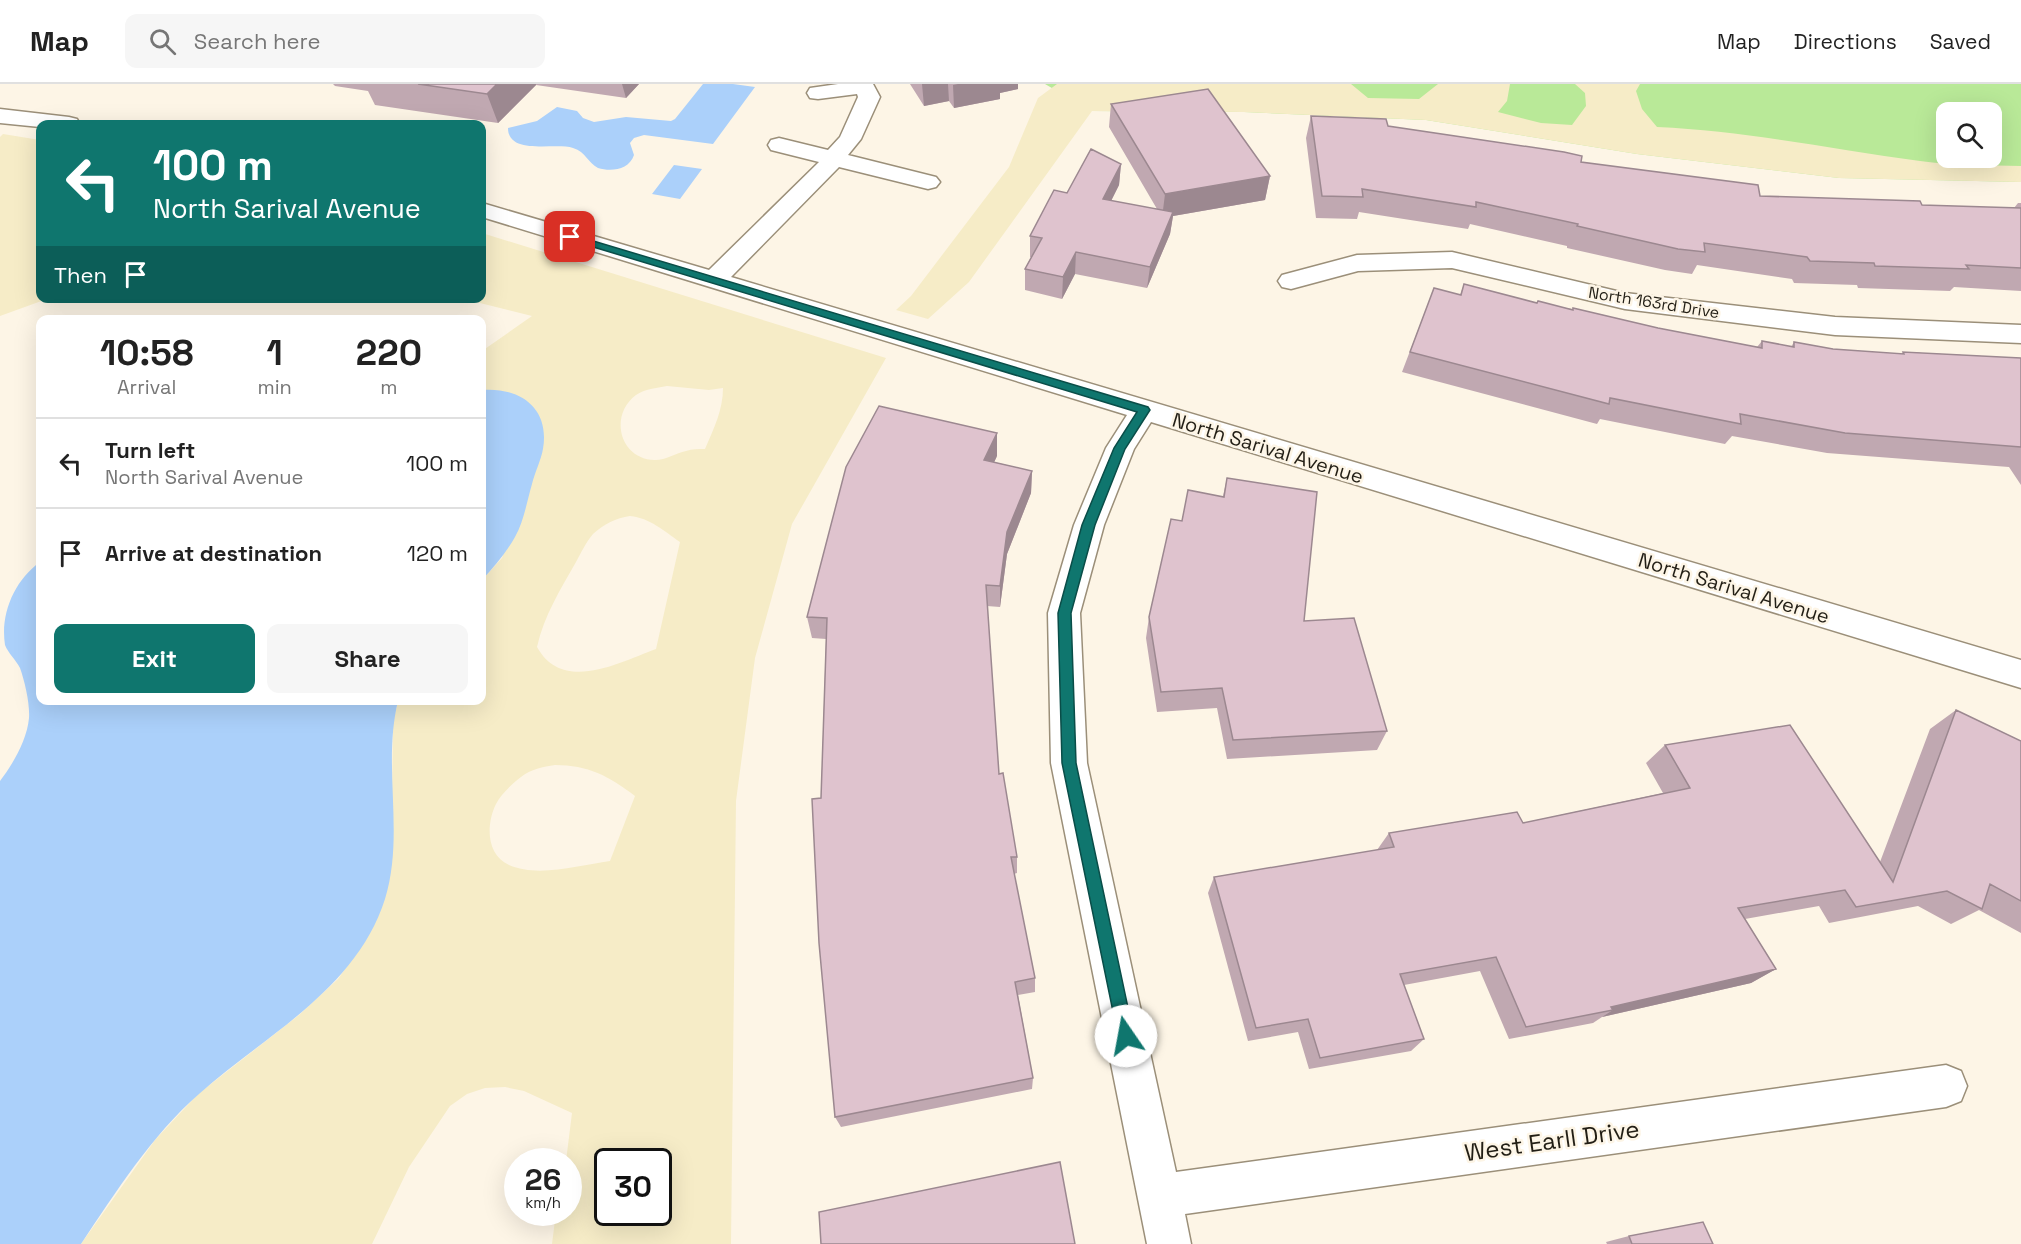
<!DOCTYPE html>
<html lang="en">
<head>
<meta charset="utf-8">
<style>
	:root { --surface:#fff; --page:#f6f6f6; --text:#222; --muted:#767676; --line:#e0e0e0; --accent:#0f766e }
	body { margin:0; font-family:"Space Grotesk",sans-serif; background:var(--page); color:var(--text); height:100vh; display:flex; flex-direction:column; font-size:22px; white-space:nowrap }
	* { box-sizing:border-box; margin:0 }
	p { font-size:20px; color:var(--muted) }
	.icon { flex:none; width:33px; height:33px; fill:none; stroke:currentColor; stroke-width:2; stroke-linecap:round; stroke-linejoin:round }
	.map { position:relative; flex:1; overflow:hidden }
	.sheet { position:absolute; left:36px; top:231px; width:450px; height:390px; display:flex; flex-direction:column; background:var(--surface); border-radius:12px; box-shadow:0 6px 24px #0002 }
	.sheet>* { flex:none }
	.hud { position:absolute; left:36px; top:36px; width:450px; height:183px; border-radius:12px; box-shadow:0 6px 24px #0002; background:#0f766e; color:#fff; overflow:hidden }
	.fabs { position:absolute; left:1936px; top:18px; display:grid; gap:12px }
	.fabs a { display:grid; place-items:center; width:66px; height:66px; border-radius:12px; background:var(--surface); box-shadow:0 6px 24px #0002; font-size:30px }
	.speed { position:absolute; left:504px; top:1064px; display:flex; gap:12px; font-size:30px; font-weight:700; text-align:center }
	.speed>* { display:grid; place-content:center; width:78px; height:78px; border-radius:50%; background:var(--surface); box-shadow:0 6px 24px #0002; line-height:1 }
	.speed small { font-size:15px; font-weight:400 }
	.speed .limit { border:3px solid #111; border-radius:9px; background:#fff; color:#111 }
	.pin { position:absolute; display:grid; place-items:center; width:51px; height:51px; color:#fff; margin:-26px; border-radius:12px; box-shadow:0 3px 9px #0006 }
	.me { position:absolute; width:66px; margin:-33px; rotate:348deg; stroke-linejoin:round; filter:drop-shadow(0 0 4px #0008) }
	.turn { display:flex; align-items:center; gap:21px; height:126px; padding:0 18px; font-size:27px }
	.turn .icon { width:78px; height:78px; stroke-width:2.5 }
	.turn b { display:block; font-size:42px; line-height:51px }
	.then { display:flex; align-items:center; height:57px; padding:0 18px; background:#0003; gap:12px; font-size:22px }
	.eta { display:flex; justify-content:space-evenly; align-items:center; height:102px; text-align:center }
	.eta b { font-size:36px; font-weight:700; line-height:42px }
	.action { display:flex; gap:12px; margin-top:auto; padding:12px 18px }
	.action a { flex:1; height:69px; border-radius:12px; background:var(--accent); color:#fff; font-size:24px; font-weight:700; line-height:69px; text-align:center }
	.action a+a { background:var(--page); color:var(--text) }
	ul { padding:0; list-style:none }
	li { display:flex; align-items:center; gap:18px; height:90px; padding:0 18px; border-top:2px solid var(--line) }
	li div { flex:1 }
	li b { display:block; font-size:22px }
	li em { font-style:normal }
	header { display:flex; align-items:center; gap:36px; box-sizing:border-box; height:84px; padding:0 30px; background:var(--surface); border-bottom:2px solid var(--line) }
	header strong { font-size:28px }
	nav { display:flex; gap:33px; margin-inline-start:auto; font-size:21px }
	.search { width:420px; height:54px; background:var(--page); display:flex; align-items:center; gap:15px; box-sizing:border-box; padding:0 21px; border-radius:12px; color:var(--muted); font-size:22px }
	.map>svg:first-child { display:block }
	.green { fill:#b9e998; fill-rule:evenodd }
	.sand { fill:#f6ecc7; fill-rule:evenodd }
	.water { fill:#abd0fa }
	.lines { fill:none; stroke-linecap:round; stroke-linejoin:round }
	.minor-casing { stroke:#9b8f79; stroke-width:3 }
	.minor { fill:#fff; fill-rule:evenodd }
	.wall { fill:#c0a8b1 }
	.shaded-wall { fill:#9c8890 }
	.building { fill:#dfc3ce; stroke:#9c8890; stroke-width:1.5 }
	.route { fill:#0f766e; stroke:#0a4d48; stroke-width:1.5 }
	.labels { text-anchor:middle; stroke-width:5; stroke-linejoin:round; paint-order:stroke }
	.far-street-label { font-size:16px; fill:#221e15; stroke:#fdf5e6 }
	.street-label { font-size:20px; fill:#221e15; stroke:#fdf5e6 }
	.near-street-label { font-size:24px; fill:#221e15; stroke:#fdf5e6 }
</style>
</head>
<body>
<header>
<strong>Map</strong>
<div class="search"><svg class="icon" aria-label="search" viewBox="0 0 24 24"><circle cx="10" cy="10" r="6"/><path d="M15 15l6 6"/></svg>Search here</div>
<nav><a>Map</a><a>Directions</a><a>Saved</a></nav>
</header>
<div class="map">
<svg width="2021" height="1160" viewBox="0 0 2021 1160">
	<rect width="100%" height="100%" fill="#fdf5e6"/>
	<path class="green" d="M1045,0H2021V98L1839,94L1637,70L1426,36L1244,28L1091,27ZM1947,28H1992V74H1947Z"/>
	<path class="sand" d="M1057,0H1351L1368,14L1419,15L1438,0H1510L1507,17L1498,28L1541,39L1572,41L1586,22L1585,9L1575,0H1640L1636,7L1642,25L1657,43C1746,47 1832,65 1920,77C1953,82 1988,81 2021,82V98L1839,94L1637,70L1426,36L1244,28L1092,27L969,198L928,235L896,226L911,212L1009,83L1038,14Z
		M3,50L40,56V214L47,215L0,232V53Z
		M482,149L886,274L792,440L755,574L736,717L731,1160H552L556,1128H568V1077H566L572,1029L524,1007L505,1003L485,1004L467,1010L450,1022L409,1083L372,1160H81L155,1056L198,1010L299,931L338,895L365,857L392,710L393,639L398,617L482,616V496L502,474L543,365L487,306H482V267L532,232L464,215L482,214ZM667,302L709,306L723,304C723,326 714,344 705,365C699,365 692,365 686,367C676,369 666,376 655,376C619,375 609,331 636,311C645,305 656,304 667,302ZM630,432C650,434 664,447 680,458L656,565C620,578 563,610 537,563C544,532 560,506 576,478C581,469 586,458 593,450C604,440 616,434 630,432ZM555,681C588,681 609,692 635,712L610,777C580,781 538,794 509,781C486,771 486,740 496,720C501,710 512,700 521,693C531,685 543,683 555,681ZM608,1077H658V1128H608Z"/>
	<path class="water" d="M703,0H733L755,3L713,60L644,51L634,54L630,59L634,71C629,86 611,88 598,84C588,79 586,68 573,64C556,58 508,72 508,44L537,37L557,23L577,27L583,34L594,38L626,33L671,37L675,35Z
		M674,81L702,85L680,115L652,110Z
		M482,306C520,303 550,324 543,365C541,376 535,388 532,400C527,417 524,437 515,453C506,469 494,483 482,496Z
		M40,478V616L398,617C382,682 405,750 385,815C356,906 265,951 199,1010C151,1052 116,1108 81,1160H0V697C13,680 27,656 29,634C30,620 25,598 20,584C16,576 8,569 5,561C0,529 15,496 40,478Z"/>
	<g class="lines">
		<defs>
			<path id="minor" d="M838,0H873L880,13L861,55L848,71L936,93L940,98L936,103L928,105L839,83L731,193L2021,576V604L1151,338L1134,365L1104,441L1080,529L1087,679L1176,1088L1946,981L1961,987L1967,1002L1961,1017L1946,1023L1185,1130L1191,1160H1147L1051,679L1048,529L1074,441L1106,364L1127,331L482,133V119L709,186L819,78L771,66L768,61L771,56L779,54L828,66L840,53L858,13L857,10L818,15L810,14L807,9L810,4Z
				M0,25L69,33L77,35L80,40H40V43L0,39Z
				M1452,168L1625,209L1835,233L2021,241V259L1835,251L1625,225L1452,184L1358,187L1291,205L1282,203L1278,197L1282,191L1357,171Z"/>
		</defs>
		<use href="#minor" class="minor-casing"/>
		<use href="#minor" class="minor"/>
	</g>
	<path class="wall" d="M333,0H639L626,14L536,1L498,39L375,21L368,7L335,2Z
		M910,0H1018V5L1000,9V15L954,24L949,17L924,22Z
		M1111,20L1270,92L1265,116L1173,132L1170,150L1147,204L1075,190L1062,215L1025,206V185L1031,173H1030V152L1067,109L1121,80L1119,101L1111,117L1157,125L1109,43Z
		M1311,32L1388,42L1760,112L1922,121L2014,124L2018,119H2021V207L1954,203L1950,207L1858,204L1857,201L1794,199L1792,195L1697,181L1692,190L1665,186L1567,164V162L1470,140L1468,145L1359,128L1357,135L1316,134L1306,54Z
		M1464,200L1537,219L1572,225L1573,224L1658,244L1757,263L1762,257L1791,263L1794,258L1833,265L1902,270L1903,268L2021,274V401L2009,383L1827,369L1732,352L1725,360L1600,335L1597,340L1402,288L1434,204L1460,211Z
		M997,372L994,378L1032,387L1031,409L1007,470L1000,523L987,522L999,690L1017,773V789L1014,790L1035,894V908L1018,911L1033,994L1032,1005L841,1043L835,1033L821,714L826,555L812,554L807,533Z
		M1227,394L1304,537L1387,647L1377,666L1227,675L1217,624L1157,628L1146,554L1149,533L1182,437L1223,412Z
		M1956,626L2021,657V849L1979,826L1951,840L1918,822L1829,839L1819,822L1745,835L1776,885L1751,899L1602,933L1593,939L1509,955L1480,887L1404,901L1424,955L1411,967L1309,985L1298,948L1248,957L1208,809L1214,793L1377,766L1389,749L1523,739L1663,709L1646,679L1665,661L1880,778L1930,645Z
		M1629,1152L1713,1160H1607L1606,1158Z"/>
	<path class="shaded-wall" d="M497,0H536V1L498,39L487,10Z
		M622,0H639L626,14Z
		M922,0H948L949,17L924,22Z
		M958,0H1018V5L1000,9V15L954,24L953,1Z
		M1121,80L1119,101L1101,137L1103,115Z
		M1270,92L1265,116L1173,132L1170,150L1147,204L1150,183L1162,134L1165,110Z
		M1076,168L1075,190L1062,215L1063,193Z
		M997,349V372L985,398L984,376Z
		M1032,387L1031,409L1007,470L1000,523V502L1007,448Z
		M1776,885L1751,899L1602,933L1613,926L1611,923Z"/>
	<path class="building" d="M418,0H497L487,10Z
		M1208,5L1270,92L1165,110L1111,20Z
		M1311,32L1386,35L1388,42L1564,68L1582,72L1581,78L1758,101L1760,112L1920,117L1922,121L2021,124V184L1966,181L1969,185L1875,182L1874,179L1810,177L1807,173L1704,159L1705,168L1678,165L1577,142L1578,140L1476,118V123L1362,105L1363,113L1322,112Z
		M1091,65L1121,80L1103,115L1173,128L1150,183L1076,168L1063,193L1025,185L1042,154L1030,152L1054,106L1067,109Z
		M1464,200L1537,219L1538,217L1573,226V224L1658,244L1762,264V257L1794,263V258L1833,265L1904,270L1903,268L2021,274V363L1845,349L1740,330L1741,340L1610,314L1609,320L1410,268L1434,204L1461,211Z
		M879,322L997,349L984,376L1032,387L1007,448L1000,502L986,501L999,690L1003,689L1017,773H1011L1035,894L1015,898L1033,994L835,1033L819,859L812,715L821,714L827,534L807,533L846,383Z
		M1227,394L1317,408L1304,537L1354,534L1387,647L1233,656L1222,604L1161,608L1149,533L1171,435L1182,437L1188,406L1224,413Z
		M1956,626L2021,657V817L1990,800L1982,825L1947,807L1856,823L1845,806L1738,824L1776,885L1611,923L1613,926L1526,943L1496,873L1400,890L1424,955L1320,974L1308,935L1256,944L1214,793L1394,763L1389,749L1517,728L1523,739L1690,704L1665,661L1790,641L1893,798Z
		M1060,1078L1075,1160H821L819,1128Z
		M1703,1138L1713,1160H1632L1629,1152Z"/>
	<path class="route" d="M570,150L1148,323L1150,326L1125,365L1095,441L1071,529L1076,679L1134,952L1132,958L1126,961L1120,958L1118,952L1062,679L1058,529L1082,441L1114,364L1137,328L567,155L565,153Z"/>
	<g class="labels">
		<g class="far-street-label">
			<text transform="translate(1654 218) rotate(9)" y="6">North 163rd Drive</text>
		</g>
		<g class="street-label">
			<text transform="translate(1268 364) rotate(17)" y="7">North Sarival Avenue</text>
			<text transform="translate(1734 504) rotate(17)" y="7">North Sarival Avenue</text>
		</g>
		<g class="near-street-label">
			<text transform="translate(1552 1057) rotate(-8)" y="8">West Earll Drive</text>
		</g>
	</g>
</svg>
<div class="fabs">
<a><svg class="icon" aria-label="search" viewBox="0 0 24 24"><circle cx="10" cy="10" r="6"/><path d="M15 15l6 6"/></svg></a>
</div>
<div class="speed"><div>26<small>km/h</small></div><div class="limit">30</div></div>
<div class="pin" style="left:570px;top:153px;background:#d93025"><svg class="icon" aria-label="arrive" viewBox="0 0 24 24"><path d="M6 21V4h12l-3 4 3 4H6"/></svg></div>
<svg class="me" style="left:1126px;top:952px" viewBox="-20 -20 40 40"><circle r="19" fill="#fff"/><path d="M0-13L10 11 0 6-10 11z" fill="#0f766e"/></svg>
<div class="hud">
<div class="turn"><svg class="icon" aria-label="left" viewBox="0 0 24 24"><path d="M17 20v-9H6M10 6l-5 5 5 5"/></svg><div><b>100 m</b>North Sarival Avenue</div></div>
<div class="then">Then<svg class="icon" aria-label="arrive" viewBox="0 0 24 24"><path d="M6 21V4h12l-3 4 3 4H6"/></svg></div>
</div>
<section class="sheet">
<div class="eta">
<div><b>10:58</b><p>Arrival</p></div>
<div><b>1</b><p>min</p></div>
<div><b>220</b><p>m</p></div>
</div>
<ul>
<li><svg class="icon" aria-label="left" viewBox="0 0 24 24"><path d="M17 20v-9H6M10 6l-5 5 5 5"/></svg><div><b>Turn left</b><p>North Sarival Avenue</p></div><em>100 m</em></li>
<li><svg class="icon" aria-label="arrive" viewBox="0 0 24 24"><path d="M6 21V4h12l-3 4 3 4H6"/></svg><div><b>Arrive at destination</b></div><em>120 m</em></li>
</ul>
<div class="action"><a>Exit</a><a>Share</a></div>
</section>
</div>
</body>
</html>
